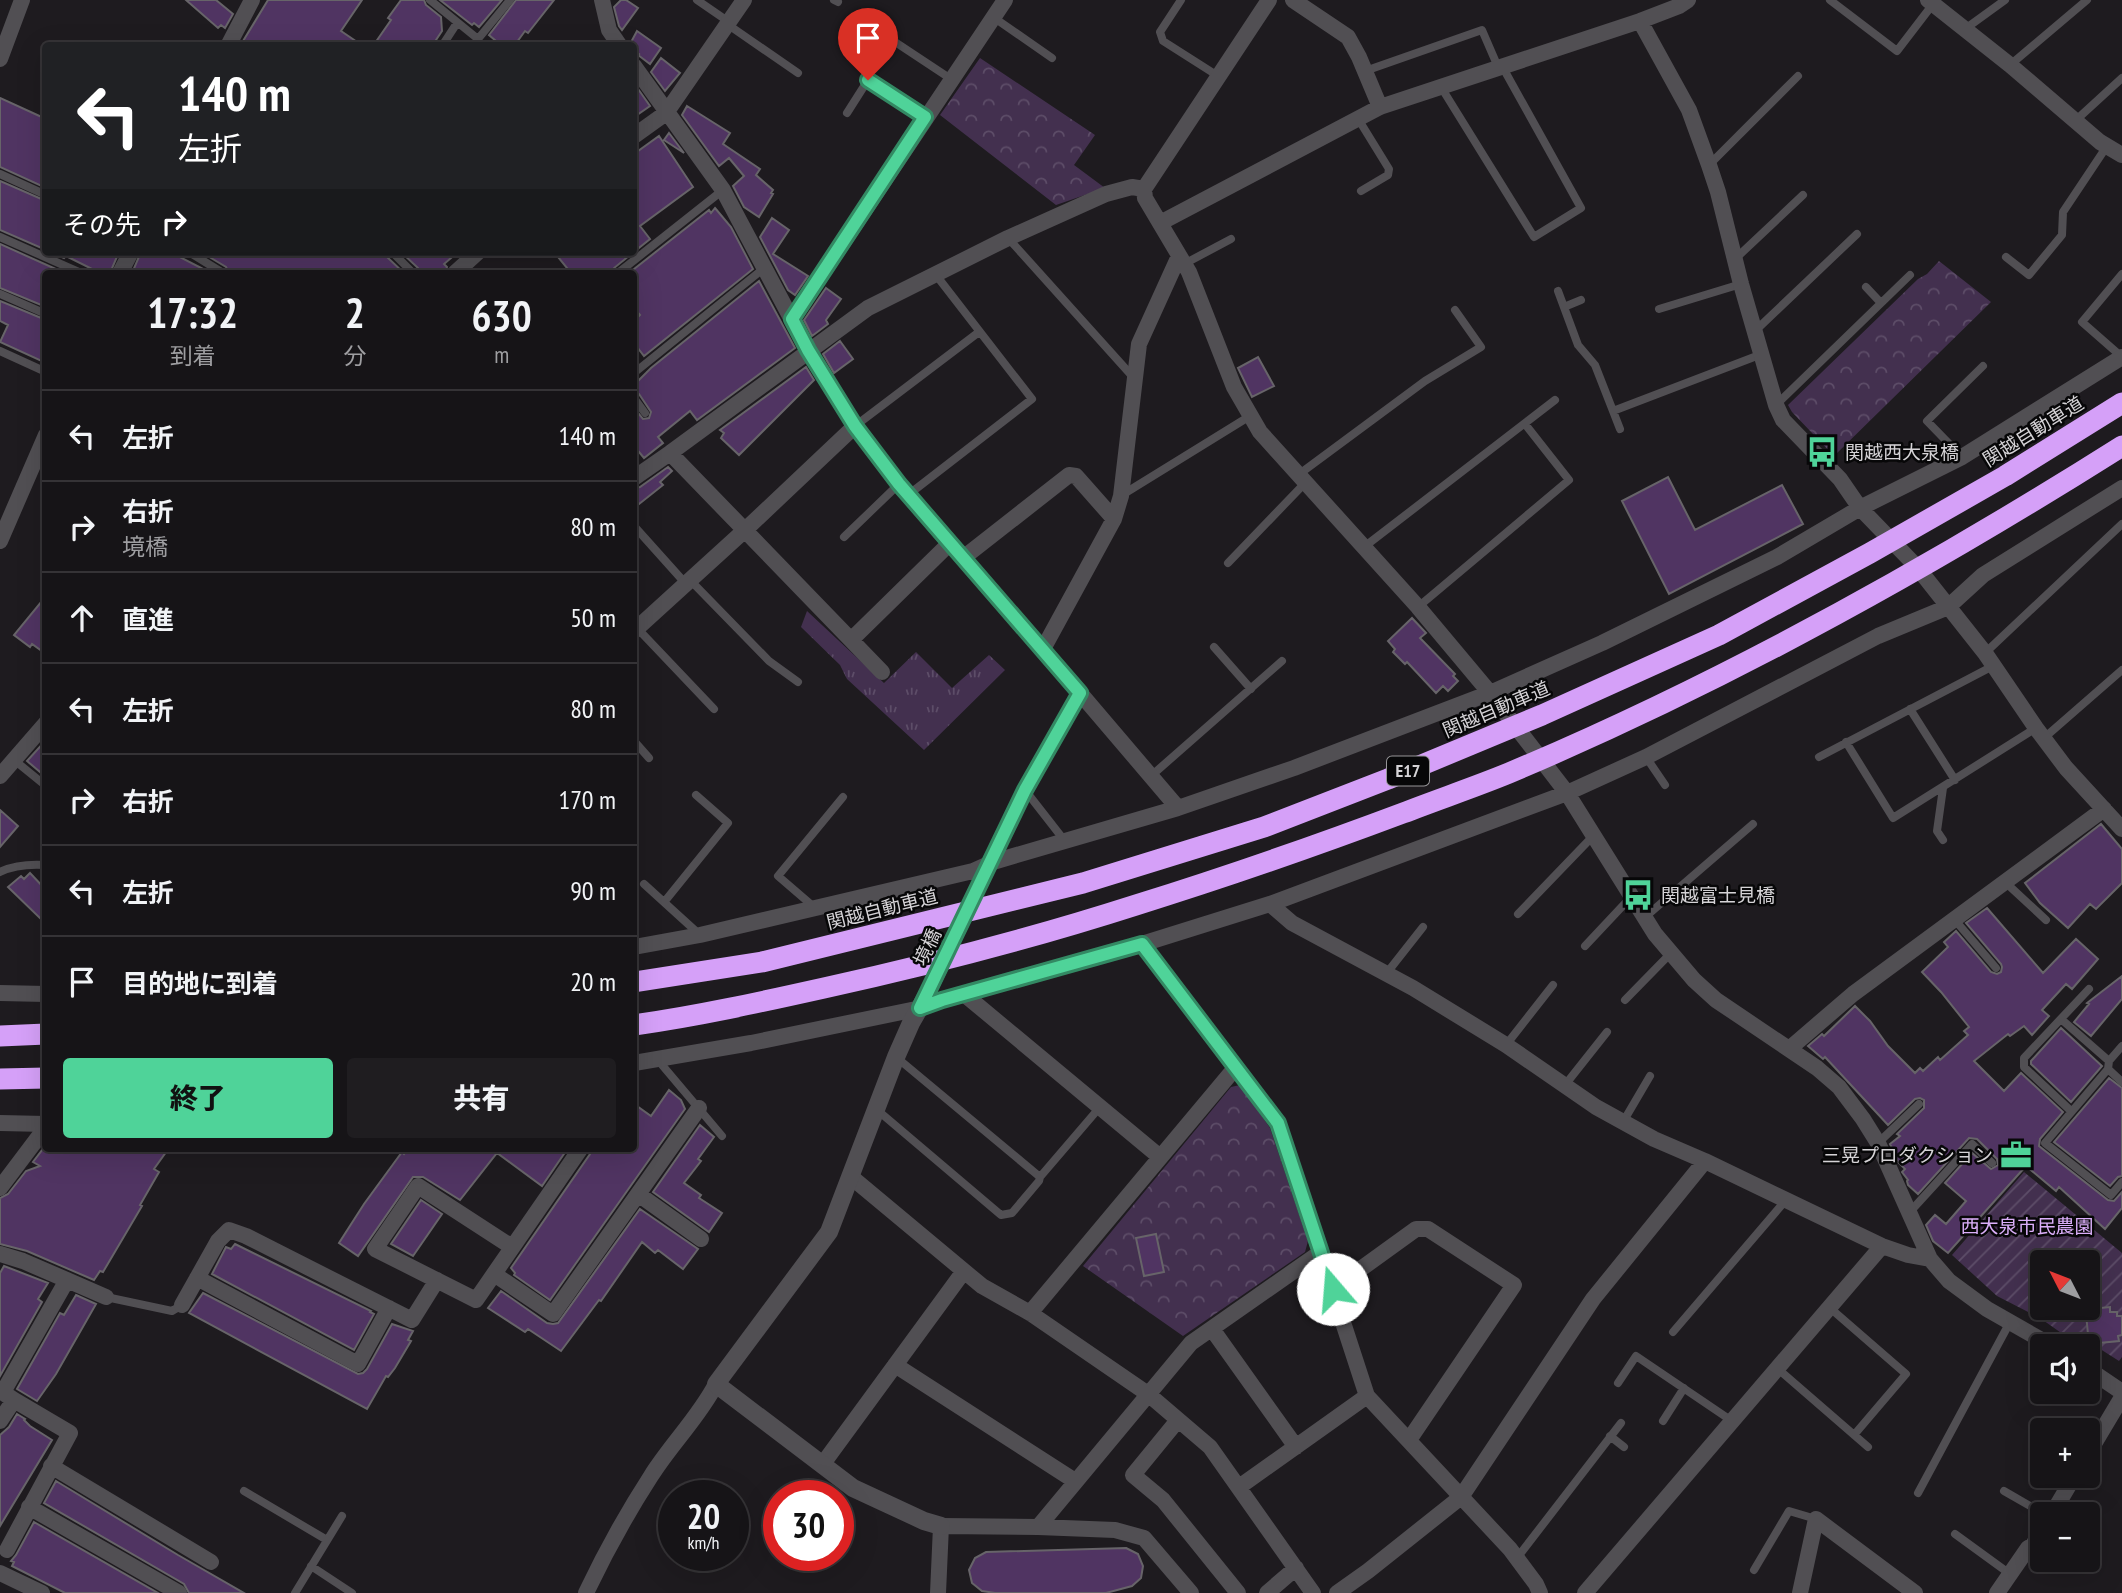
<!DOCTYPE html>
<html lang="ja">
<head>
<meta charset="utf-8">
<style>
	:root { --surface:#161417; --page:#1f1d20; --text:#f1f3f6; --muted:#9e9ea1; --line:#353336; --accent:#4fd399 }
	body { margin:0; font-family:"PT Sans Narrow","Noto Sans JP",sans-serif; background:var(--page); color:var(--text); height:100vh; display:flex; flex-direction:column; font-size:26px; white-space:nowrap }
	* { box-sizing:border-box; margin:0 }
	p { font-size:23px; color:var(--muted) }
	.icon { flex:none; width:38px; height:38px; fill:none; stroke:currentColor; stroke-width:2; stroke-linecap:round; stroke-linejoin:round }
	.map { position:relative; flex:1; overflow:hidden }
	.side { position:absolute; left:42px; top:270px; width:595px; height:882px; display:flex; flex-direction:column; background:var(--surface); border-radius:7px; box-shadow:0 7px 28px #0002,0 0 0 2px var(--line) }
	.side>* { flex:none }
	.guide { position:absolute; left:42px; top:42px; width:595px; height:214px; border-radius:7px; box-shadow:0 7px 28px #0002,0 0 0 2px var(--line); background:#202124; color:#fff; overflow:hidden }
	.needle { width:46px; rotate:312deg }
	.buttons { position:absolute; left:2030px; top:1250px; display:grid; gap:14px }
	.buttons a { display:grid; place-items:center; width:70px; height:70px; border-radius:7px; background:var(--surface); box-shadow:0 7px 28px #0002,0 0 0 2px var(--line); font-size:35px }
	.speed { position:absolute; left:658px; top:1480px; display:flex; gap:14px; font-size:35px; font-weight:700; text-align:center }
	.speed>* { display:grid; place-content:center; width:91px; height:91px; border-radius:50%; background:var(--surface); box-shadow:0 7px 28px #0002,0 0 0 2px var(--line); line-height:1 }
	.speed small { font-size:18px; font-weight:400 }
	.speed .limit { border:10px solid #d22; background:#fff; color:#111 }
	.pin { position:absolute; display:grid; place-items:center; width:60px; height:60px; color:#fff; margin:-72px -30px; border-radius:50% 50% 50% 0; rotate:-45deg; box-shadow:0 0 7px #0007 }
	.pin .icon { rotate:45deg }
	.me { position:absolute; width:77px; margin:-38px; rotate:342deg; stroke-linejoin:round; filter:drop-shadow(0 0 5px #0008) }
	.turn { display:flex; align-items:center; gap:24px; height:147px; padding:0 21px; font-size:32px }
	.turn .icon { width:91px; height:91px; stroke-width:2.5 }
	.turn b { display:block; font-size:49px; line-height:60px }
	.then { display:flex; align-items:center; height:66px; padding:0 21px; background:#0003; gap:14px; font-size:26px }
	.eta { display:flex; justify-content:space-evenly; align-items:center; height:119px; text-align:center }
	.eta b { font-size:42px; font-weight:800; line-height:49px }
	.button { display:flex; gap:14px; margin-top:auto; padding:14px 21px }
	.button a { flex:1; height:80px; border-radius:7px; background:var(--accent); color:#111; font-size:28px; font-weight:800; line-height:80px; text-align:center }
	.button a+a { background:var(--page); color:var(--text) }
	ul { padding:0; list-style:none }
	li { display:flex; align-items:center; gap:21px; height:91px; padding:0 21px; border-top:2px solid var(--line) }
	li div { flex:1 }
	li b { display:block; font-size:26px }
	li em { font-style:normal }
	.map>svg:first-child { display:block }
	.grass { fill:url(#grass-tufts) }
	.park { fill:url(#park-crowns) }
	.garden { fill:url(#garden-furrows); fill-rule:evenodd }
	.building { fill:#503462; stroke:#676469; stroke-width:2 }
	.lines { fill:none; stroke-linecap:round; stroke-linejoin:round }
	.service { stroke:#514f53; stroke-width:8 }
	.minor { stroke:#514f53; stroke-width:16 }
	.tertiary { stroke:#514f53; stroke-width:18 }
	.motorway { stroke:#d5a0f8; stroke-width:21 }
	.route-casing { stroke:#338963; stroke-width:18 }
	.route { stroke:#4fd399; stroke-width:12 }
	.labels { text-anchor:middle; stroke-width:5; stroke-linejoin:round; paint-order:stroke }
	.shield { fill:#070708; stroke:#979698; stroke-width:2 }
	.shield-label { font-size:18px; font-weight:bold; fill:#d5d3d6 }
	.street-label { font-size:19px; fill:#d5d3d6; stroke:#070708 }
	.poi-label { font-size:19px; fill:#d5d3d6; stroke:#070708; text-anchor:start }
	.park-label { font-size:19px; fill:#dbaffa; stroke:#070708 }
</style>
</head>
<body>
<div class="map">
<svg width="2122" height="1593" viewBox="0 0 2122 1593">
	<defs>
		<pattern id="grass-tufts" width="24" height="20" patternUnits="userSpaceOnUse" patternTransform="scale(1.75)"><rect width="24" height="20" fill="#43304f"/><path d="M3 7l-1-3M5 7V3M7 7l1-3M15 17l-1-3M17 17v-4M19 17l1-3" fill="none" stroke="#5d4d68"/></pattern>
		<pattern id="park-crowns" width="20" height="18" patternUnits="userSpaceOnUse" patternTransform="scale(1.75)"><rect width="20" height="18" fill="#43304f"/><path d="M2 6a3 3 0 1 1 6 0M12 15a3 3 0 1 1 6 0" fill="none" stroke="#5d4d68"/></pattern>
		<pattern id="garden-furrows" width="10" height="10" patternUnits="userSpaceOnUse" patternTransform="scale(1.75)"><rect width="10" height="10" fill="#43304f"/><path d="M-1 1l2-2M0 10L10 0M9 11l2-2" fill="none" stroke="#5d4d68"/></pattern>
	</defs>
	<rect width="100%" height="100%" fill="#1e1b1f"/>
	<path class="grass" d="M807,611L884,683L916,652L952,688L989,655L1005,670L924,750L847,679L840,665L801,627Z"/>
	<path class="park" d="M980,58L1095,135L1074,165L1105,188L1056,205L940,115Z
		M1939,261L1991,302L1834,456L1792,412L1788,405L1918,279L1927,274Z
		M1240,1085L1270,1128L1308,1241L1305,1252L1183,1336L1083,1266L1231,1087Z"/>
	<path class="garden" d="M2024,1172L2122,1253V1357L2119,1361L2083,1338L2079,1342H2074L2040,1318L1997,1296L1952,1255ZM2042,1262H2088V1307H2042Z"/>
	<path class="building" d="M186,0H216L233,14L225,28L221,25L218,28Z
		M268,0H362L341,31L363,46H240Z
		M401,0H424L426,5L441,17L442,31L432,46H373L391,20L388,18Z
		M440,0H502L479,27L474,23L472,25Z
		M516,0H554L528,33L525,31L514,46H502L489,35Z
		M621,0H626L638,8L622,30L619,26L614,7Z
		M637,31L661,48L650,64L638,55L639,54L635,51L637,48L630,44Z
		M661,58L680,73L665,91L651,72Z
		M636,86L650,106L634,117V88Z
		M0,98L46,119V188L0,167Z
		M687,106L730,133L723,144L760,169L756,175L773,190L771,193L773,194L759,217L744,207L733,186L744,176L729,158L719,166L682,115Z
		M669,133L684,153L664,140Z
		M659,136L693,187L640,226L650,239L614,268L612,273H571L554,252H634V154Z
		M0,181L46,201V250L0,230Z
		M715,208L731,227L753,269L644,356L634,343V321L640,315L634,308V273H629L709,210L711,213Z
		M772,218L789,230L773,254L808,276L795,295L788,290L760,237Z
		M0,244L58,270L56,273H46V307L0,288Z
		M50,252H119L110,273H100L66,256L64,258Z
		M141,252H170L211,273H132Z
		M208,252H386L387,257L404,273H229L226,267L206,255Z
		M401,252H458L444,264L447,267L445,273H419L418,268Z
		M759,281L795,348L697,420L690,411L658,437L663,443L644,458L634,446V408L643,419L649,418L651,412L639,394L634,392V385L651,368Z
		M826,288L841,299L826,320L828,324L812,336L804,320Z
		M0,301L46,320V363L0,342L8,325L0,321Z
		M840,341L853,359L834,373L823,354Z
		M1258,357L1274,386L1252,397L1238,368Z
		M806,367L814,380L739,455L721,438L724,433L720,430Z
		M668,467L672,471L660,482L663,485L634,508V488L640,487Z
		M1668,477L1695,530L1782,485L1803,524L1669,594L1622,501Z
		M46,596V654L32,644L30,647L14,635Z
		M1412,618L1426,633L1420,638L1455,674L1453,676L1458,681L1448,691L1443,686L1436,693L1407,662L1405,664L1393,652L1395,649L1388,641Z
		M46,740V777L27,761Z
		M0,810L18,826L0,847Z
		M2101,824L2122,849V883L2096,909L2090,904L2068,928L2040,903L2025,883Z
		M30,873L46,890V924L8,887L21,876L24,879Z
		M1987,908L2043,973L2076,939L2098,959L2072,989L2066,984L2042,1010L2049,1016L2032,1035L2024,1026L2010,1036L2008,1034L1974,1061L2004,1091L2021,1073L2063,1112L2040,1139L2039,1146L2108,1200L2114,1201L2122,1192V1208L2105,1229L2059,1187L2056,1191L2026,1166L1948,1253L1933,1241L1926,1225L1935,1215L1946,1224L1966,1201L1945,1183L1972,1153L1991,1169L1998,1165L1997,1159L1977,1139L1969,1138L1918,1194L1908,1185L1907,1181L1908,1180L1902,1172L1905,1169L1898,1162L1890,1144L1900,1136L1897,1134L1924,1108V1100L1920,1098L1915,1099L1888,1125L1825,1057L1823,1059L1808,1046L1822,1034L1824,1036L1855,1006L1870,1021L1888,1046L1915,1073L1920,1068L1923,1071L1938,1057L1940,1060L1968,1035L1964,1031L1969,1027L1941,992L1922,972L1948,947L1944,942L1956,931L1991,972L1997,974L2001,972L2002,967L2001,964L1966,923Z
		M2122,976V999L2091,1036L2074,1022L2089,1004L2087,1003Z
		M2061,1028L2102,1066L2071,1102L2031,1064V1061Z
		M2109,1078L2122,1088V1176L2118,1177L2110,1186L2054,1142Z
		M669,1090L681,1100L685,1109L550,1300L514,1275L515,1273L511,1268L590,1154L591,1148H634V1104L651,1116Z
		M700,1125L714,1137L698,1159L701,1161L684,1183L701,1195L699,1198L722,1213L709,1232L653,1192Z
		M46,1145V1148H169L154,1169L159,1172L140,1205L142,1206L103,1272L100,1271L94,1280L27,1251L0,1244V1198L8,1194L26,1171L40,1166L33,1162Z
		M409,1148H568L542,1186L497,1153L460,1200L423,1177H413L358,1256L339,1243L364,1204L402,1152L404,1154Z
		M421,1200L442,1214L413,1256L391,1244Z
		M640,1209L698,1249L683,1269L658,1250L655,1253L642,1242L601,1301L599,1300L561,1351L528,1329L525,1332L488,1308L501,1291L547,1323L553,1324L558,1323Z
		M1156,1234L1164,1272L1144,1276L1136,1238Z
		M235,1244L371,1311L370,1312L374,1314L354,1350L212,1274L226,1247L231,1249Z
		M4,1266L48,1283L38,1299L42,1302L0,1376V1273Z
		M203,1293L358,1374L363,1373L367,1369L392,1324L413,1331L408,1340L411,1341L395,1368L388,1377L386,1376L367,1409L189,1313Z
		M76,1295L96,1304L56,1374L37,1401L17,1389L60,1313L64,1315Z
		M2110,1307V1312H2117V1316H2122V1335L2118,1336L2119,1341L2089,1344L2086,1314H2092L2091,1309Z
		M17,1414L25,1419L24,1420L30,1426L52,1440L0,1526V1435L9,1427Z
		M56,1481L178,1555L244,1593H189L184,1584L44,1503Z
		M34,1522L158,1593H65L12,1566L14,1562L11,1561L16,1555Z
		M1126,1548L1138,1554L1143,1566L1141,1578L1132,1586L1106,1593H995L982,1591L972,1583L969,1570L975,1558L986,1552Z"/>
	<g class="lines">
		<path class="service" d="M430,0L478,39L510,0
			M697,0L729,22
			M834,0L838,2
			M1181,0L1160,32L1163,41L1218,76
			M1830,0L1897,51L1933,4
			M993,17L1052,58
			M727,24L798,73
			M1965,29L2005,0
			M883,34L951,79
			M442,46L457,23
			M2010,65L2087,0
			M1365,71L1482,30L1498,67
			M1441,87L1534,237L1581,208L1502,66
			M847,113L868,80L925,117
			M1357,117L1389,169L1388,175L1361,191
			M2075,121L2122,78
			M1709,165L1798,76
			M0,174L46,195
			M0,237L81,273
			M1008,238L1133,377
			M189,252L223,273
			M392,252L413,273
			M2006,257L2029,275L2062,235L2063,212L2107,146
			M1734,260L1803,195
			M1184,264L1231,239
			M618,273L723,190
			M1866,287L1881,303
			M1558,291L1578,345L1595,365L1613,411L1762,354
			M0,294L46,314
			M1564,307L1581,300
			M1659,309L1741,284
			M1755,331L1857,234
			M0,351L46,372
			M2122,357L2082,322L2122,274
			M634,373L763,269
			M634,398L645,413
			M1776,405L1910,275
			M1613,411L1620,429
			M855,426L979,332
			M1962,457L1927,421L1983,366
			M1298,475L1425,381L1481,347L1455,310
			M908,495L1032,399L936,275
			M1122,495L1250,416
			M634,526L686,584
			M844,537L899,484
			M1364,547L1555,400
			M1228,563L1305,483
			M690,580L769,661L798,682
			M1418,607L1569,480L1525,424
			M637,628L714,709
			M1214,647L1251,689
			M1985,653L2122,524
			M1910,709L1955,780
			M2044,738L2122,670
			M634,741L649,758
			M1846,742L1893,818L2036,728
			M1646,757L1665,785
			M1819,757L1993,666
			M14,760L46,786
			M1151,776L1282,661
			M1943,788L1937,831L1943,840
			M1025,790L1064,840
			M0,872C14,865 30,864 46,865
			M2005,882L2046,920
			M644,884L699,934
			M665,901L728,823L696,795
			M814,907L778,876L843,797
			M1518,914L1595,834
			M1644,918L1753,824
			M1954,919L1996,968
			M1585,946L1631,897
			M1386,974L1423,927
			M1625,1000L1671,953
			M2061,1019L2109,1061
			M1506,1045L1553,985
			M2122,1046L2109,1061L2108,1069L2122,1082
			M896,1057L1040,1177
			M657,1059L722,1136
			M2108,1069L2045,1143L2111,1195L2122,1182
			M1565,1085L1607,1032
			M876,1109L1001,1215L1012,1213L1039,1181L1040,1177L1100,1107
			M2071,1111L2024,1067V1058L2089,989
			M1623,1122L1650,1076
			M1878,1143L1919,1104
			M1908,1214L1972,1144L1992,1163
			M106,1297L172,1311L182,1305
			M1830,1308L1906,1374L1854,1435
			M1673,1332L1786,1200
			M1778,1369L1868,1447
			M1618,1383L1636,1356L1732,1421
			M1663,1421L1684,1388
			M1610,1436L1624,1447
			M244,1491L327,1540
			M2004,1491L2044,1514
			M1918,1493L2010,1322
			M1955,1534L2010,1574
			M2088,1545L2096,1551
			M1517,1558L1621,1423
			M311,1566L352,1593
			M1754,1570L1789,1511L1816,1519
			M295,1593L342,1516"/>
		<path class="minor" d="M602,0L609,30L620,46
			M1269,0L1144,189L1145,198L1189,272L1234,387L1260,432L1418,607L1490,693L1567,793L1655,934L1694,980L1716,1000L1817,1068L1839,1087L1863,1119L1878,1143L1930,1259L1949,1281L1987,1309L2052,1346
			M1293,0L1348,37L1359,57L1380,107
			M1928,0L2010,65L2100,142L2122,155
			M1640,21L1689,110L1709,165L1718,192L1741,284L1776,405L1783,420L1840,479L1860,508L1917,567L1985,653L2036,728L2066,768L2122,829
			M228,46L252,0
			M0,59L22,0
			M634,66L723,190L808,350L855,426L899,484L1080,693L1025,790L927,995
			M634,136L666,113L744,0
			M1160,223L1380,107L1640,21L1679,6L1688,0
			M120,273L131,252
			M455,273L478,252
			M792,319L1005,0
			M670,453L882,672
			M634,478L670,453L868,308L1008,238L1106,194L1132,187L1144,189
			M0,541L46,435
			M963,558L1069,475L1076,476L1114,519
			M634,631L745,530L855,426
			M851,640L950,543
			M1043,649L1114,519L1121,496L1139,344L1179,256
			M1080,693L1178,808
			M0,776L46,723
			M1270,904L1292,923L1413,988L1506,1045L1596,1107L1654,1139L1705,1161L1882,1246L1908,1255L1930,1259
			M1142,944L1278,1123L1367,1396L1510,1549L1536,1584L1540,1593
			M634,947L700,935L973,871L993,862L1178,808L1294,768L1490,693L1602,643L1777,557L1860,508L1962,457L2122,357
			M0,993L46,994
			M964,994L1160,1157
			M1789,1049L1853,994L2104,809
			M634,1063L751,1043L921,1008L942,1000L1142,944L1270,904L1567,793L1646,757L1878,636L1948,607L1983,575L2122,488
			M0,1123L46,1124
			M850,1176L982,1286L1030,1313L1148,1394L1210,1447L1313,1593
			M0,1188L46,1127
			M638,1194L701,1239
			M512,1247L418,1186L375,1249L476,1300L581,1148
			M0,1254L23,1261L106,1297
			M494,1274L553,1314L699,1108
			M197,1278L358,1364L389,1308
			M1333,1289L1416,1229H1428L1514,1285L1409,1440
			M182,1305L218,1241L229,1230L246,1236L412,1320L437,1280
			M1030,1313L1236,1067
			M1212,1329L1296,1447
			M895,1365L1075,1481
			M2088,1369L2122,1392
			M3,1392L67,1280
			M1178,1420L1133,1475L1163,1500L1238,1593
			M0,1421L14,1400L5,1394
			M2088,1454L2122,1397
			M822,1465L964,1271
			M51,1466L211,1562
			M1239,1487L1367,1396
			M29,1507L179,1593
			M2052,1514L2075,1475
			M1038,1527L1191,1343L1321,1252
			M7,1550L70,1433L14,1400
			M0,1573L42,1593
			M586,1593C605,1553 627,1513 651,1476C671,1444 699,1417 716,1384
			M938,1593L941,1526L1038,1527L1115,1530L1144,1538L1191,1593
			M1267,1593L1296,1568
			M1337,1593L1368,1571L1461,1497L1593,1299L1705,1161
			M1585,1593L1882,1246
			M1800,1593L1816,1519L1915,1593
			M1997,1593L2028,1548L2033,1545L2042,1530"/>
		<path class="tertiary" d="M927,995L911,1023L896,1057L829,1232L716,1384L853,1488L924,1521L941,1526"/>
		<path class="motorway" d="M634,982L762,962L1083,883L1264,827L1388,779L1542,715L1719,635L1870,553L2005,476L2122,403
			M634,1025C698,1016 761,1002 824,988C929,965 1033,938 1136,905C1226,877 1315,846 1403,813C1439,799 1475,787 1509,773C1723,683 1926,570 2122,446
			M0,1036L46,1034
			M0,1079L46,1078"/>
	</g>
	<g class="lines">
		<defs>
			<path id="route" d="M868,80L925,117L792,319L808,350L855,426L899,484L1080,693L1025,790L920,1008L942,1000L1142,944L1278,1123L1333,1289"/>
		</defs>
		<use href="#route" class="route-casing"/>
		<use href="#route" class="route"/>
	</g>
	<defs>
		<symbol id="bus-bare" viewBox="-9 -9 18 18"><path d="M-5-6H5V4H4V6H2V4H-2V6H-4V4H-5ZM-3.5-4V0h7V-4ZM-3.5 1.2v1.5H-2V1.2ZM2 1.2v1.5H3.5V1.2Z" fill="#4fd399" stroke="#070708" stroke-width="2.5" paint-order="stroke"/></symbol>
		<symbol id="office-bare" viewBox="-9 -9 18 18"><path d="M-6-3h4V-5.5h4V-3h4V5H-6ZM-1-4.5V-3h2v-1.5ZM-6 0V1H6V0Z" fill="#4fd399" stroke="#070708" stroke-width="2.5" paint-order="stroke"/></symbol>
	</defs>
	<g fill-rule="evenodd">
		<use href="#bus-bare" x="1800" y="430" width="44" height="44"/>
		<use href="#bus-bare" x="1616" y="873" width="44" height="44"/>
		<use href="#office-bare" x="1994" y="1133" width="44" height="44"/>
	</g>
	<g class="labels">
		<rect class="shield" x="1387" y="756.5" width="42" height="29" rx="5"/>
		<g class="shield-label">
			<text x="1408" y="777">E17</text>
		</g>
		<g class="street-label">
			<text transform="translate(2033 431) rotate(-32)" y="7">関越自動車道</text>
			<text transform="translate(1496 709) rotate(-23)" y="7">関越自動車道</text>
			<text transform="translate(882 909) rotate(-14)" y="7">関越自動車道</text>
			<text transform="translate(927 947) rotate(-64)" y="7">境橋</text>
		</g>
		<g class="poi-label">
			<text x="1845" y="459">関越西大泉橋</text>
			<text x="1661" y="902">関越富士見橋</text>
			<text x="1993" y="1162" text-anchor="end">三晃プロダクション</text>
		</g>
		<g class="park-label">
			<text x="2027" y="1233">西大泉市民農園</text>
		</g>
	</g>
</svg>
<div class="buttons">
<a><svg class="needle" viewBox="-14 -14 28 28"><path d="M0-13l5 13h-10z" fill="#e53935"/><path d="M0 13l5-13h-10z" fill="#9e9ea1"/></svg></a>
<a><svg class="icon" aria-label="sound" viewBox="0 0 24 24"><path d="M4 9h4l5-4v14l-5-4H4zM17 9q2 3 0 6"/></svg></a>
<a>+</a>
<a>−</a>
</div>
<div class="speed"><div>20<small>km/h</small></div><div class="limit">30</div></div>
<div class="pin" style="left:868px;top:80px;background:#d93025"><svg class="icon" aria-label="arrive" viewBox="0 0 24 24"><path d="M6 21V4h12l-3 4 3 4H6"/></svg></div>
<svg class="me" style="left:1333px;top:1289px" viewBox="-20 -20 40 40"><circle r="19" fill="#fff"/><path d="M0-13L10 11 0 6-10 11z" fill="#4fd399"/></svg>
<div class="guide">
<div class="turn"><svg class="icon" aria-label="left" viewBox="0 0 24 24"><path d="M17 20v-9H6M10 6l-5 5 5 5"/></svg><div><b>140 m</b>左折</div></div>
<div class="then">その先<svg class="icon" aria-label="right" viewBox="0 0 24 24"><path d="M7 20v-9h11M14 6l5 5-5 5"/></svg></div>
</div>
<section class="side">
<div class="eta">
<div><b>17:32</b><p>到着</p></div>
<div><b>2</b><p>分</p></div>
<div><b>630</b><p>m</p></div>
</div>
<ul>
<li><svg class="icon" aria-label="left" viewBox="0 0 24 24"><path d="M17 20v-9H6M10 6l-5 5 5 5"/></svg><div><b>左折</b></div><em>140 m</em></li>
<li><svg class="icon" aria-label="right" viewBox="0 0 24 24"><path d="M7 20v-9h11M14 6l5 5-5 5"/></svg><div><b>右折</b><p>境橋</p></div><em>80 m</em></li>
<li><svg class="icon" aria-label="ahead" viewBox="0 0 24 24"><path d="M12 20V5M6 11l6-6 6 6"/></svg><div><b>直進</b></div><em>50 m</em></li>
<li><svg class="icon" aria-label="left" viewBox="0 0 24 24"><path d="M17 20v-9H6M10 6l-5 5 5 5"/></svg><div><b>左折</b></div><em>80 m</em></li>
<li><svg class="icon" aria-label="right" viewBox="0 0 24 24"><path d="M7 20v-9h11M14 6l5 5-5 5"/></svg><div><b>右折</b></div><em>170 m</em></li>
<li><svg class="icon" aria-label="left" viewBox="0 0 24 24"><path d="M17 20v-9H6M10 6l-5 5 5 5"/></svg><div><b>左折</b></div><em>90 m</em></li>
<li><svg class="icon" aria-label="arrive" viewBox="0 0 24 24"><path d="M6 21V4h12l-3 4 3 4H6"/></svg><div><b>目的地に到着</b></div><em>20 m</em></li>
</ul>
<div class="button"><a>終了</a><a>共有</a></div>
</section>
</div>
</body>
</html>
